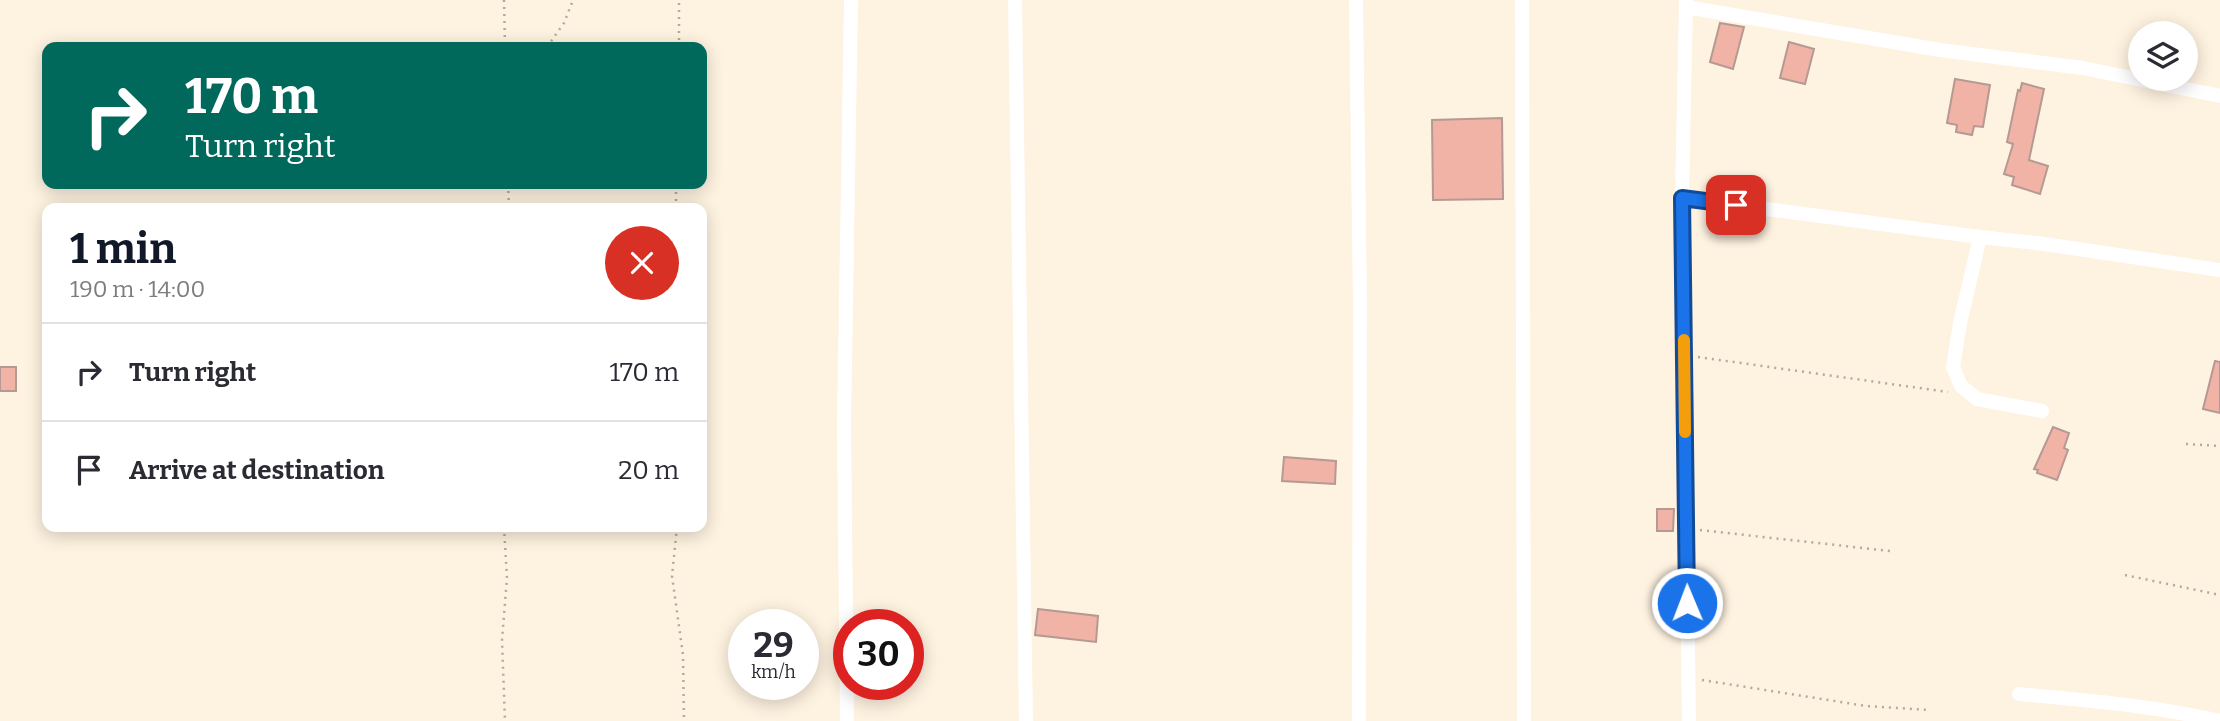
<!DOCTYPE html>
<html lang="en">
<head>
<meta charset="utf-8">
<style>
	:root { --surface:#fff; --page:#f2f2f3; --text:#2b2b33; --muted:#7c7c81; --line:#e1e1e2; --accent:#111827 }
	body { margin:0; font-family:Bitter,serif; background:var(--page); color:var(--text); height:100vh; display:flex; flex-direction:column; font-size:26px; white-space:nowrap }
	* { box-sizing:border-box; margin:0 }
	p { font-size:23px; color:var(--muted) }
	.icon { flex:none; width:38px; height:38px; fill:none; stroke:currentColor; stroke-width:2; stroke-linecap:round; stroke-linejoin:round }
	.map { position:relative; flex:1; overflow:hidden }
	.details { position:absolute; left:42px; top:203px; width:665px; height:329px; display:flex; flex-direction:column; background:var(--surface); border-radius:14px; box-shadow:0 4px 18px #0003 }
	.details>* { flex:none }
	.top-card { position:absolute; left:42px; top:42px; width:665px; height:147px; border-radius:14px; box-shadow:0 4px 18px #0003; background:#00695c; color:#fff; overflow:hidden }
	.buttons { position:absolute; left:2128px; top:21px; display:grid; gap:14px }
	.buttons a { display:grid; place-items:center; width:70px; height:70px; border-radius:50%; background:var(--surface); box-shadow:0 4px 18px #0003; font-size:35px }
	.speed { position:absolute; left:728px; top:609px; display:flex; gap:14px; font-size:35px; font-weight:700; text-align:center }
	.speed>* { display:grid; place-content:center; width:91px; height:91px; border-radius:50%; background:var(--surface); box-shadow:0 4px 18px #0003; line-height:1 }
	.speed small { font-size:18px; font-weight:400 }
	.speed .limit { border:10px solid #d22; background:#fff; color:#111 }
	.pin { position:absolute; display:grid; place-items:center; width:60px; height:60px; color:#fff; margin:-30px; border-radius:14px; box-shadow:0 4px 10px #0006 }
	.me { position:absolute; width:77px; margin:-38px; rotate:359deg; stroke-linejoin:round; filter:drop-shadow(0 0 5px #0008) }
	.turn { display:flex; align-items:center; gap:24px; height:147px; padding:0 28px; font-size:32px }
	.turn .icon { width:91px; height:91px; stroke-width:2.5 }
	.turn b { display:block; font-size:49px; line-height:60px }
	.round { display:grid; place-items:center; flex:none; width:74px; height:74px; border-radius:37px; background:var(--page) }
	.head { display:flex; align-items:center; justify-content:space-between; height:119px; padding:0 28px }
	h1 { font-size:42px; font-weight:700; line-height:52px; color:var(--accent) }
	ul { padding:0; list-style:none }
	li { display:flex; align-items:center; gap:21px; height:98px; padding:0 28px; border-top:2px solid var(--line) }
	li div { flex:1 }
	li b { display:block; font-size:26px }
	li em { font-style:normal }
	.map>svg:first-child { display:block }
	.building { fill:#f1b3a5; stroke:#b59993; stroke-width:2 }
	.lines { fill:none; stroke-linecap:round; stroke-linejoin:round }
	.path { stroke:#b4aa9b; stroke-width:2.5; stroke-dasharray:2 5; stroke-linecap:butt }
	.street { stroke:#fff; stroke-width:14 }
	.route-casing { stroke:#114b97; stroke-width:18 }
	.route { stroke:#1a73e8; stroke-width:12 }
	.slow { stroke:#f59e0b; stroke-width:12 }
</style>
</head>
<body>
<div class="map">
<svg width="2220" height="721" viewBox="0 0 2220 721">
	<rect width="100%" height="100%" fill="#fef2e0"/>
	<path class="building" d="M1720,23L1744,27L1733,69L1710,62Z
		M1789,42L1814,49L1805,84L1780,78Z
		M1955,79L1990,85L1983,127L1974,126L1972,135L1956,132L1957,125L1947,123Z
		M2022,83L2044,89L2029,160L2048,166L2040,194L2012,185L2014,177L2004,174L2013,144L2007,142L2018,90L2020,91Z
		M1502,118L1503,199L1433,200L1432,120Z
		M2215,361L2220,362V413L2203,409Z
		M0,367H16V391H0Z
		M2053,427L2069,433L2064,448L2068,450L2057,480L2037,473L2038,470L2034,469Z
		M1284,457L1336,461L1335,484L1282,481Z
		M1657,509H1674L1673,531H1657Z
		M1038,609L1098,616L1096,642L1035,635Z"/>
	<g class="lines">
		<path class="path" d="M504,0L505,47
			M547,47L564,23L573,0
			M679,47V0
			M508,184L509,208
			M676,208V184
			M1698,357L1948,392
			M2186,444L2220,446
			M504,527L507,578L502,640L505,721
			M677,527L672,576L683,655L684,721
			M1700,530L1890,551
			M2125,575L2220,595
			M1702,680L1866,706L1929,710"/>
		<path class="street" d="M1015,0L1026,721
			M1356,0L1360,304L1359,721
			M1522,0L1524,721
			M1686,0L1682,198L1689,721
			M1686,7L1940,50L2083,68L2220,96
			M1682,198L1980,237
			M2042,411L1977,399L1961,386L1953,367L1960,323L1980,237L2037,243L2220,270
			M2019,694C2087,700 2154,706 2220,721
			M847,721L844,423L851,0"/>
	</g>
	<g class="lines">
		<defs>
			<path id="route" d="M1687,603L1682,198L1736,205"/>
		</defs>
		<use href="#route" class="route-casing"/>
		<use href="#route" class="route"/>
		<path class="slow" d="M1684,340L1685,432"/>
	</g>
</svg>
<div class="buttons">
<a><svg class="icon" aria-label="layers" viewBox="0 0 24 24"><path d="M12 4l9 5-9 5-9-5zM3 14l9 5 9-5"/></svg></a>
</div>
<div class="speed"><div>29<small>km/h</small></div><div class="limit">30</div></div>
<div class="pin" style="left:1736px;top:205px;background:#d93025"><svg class="icon" aria-label="arrive" viewBox="0 0 24 24"><path d="M6 21V4h12l-3 4 3 4H6"/></svg></div>
<svg class="me" style="left:1687px;top:603px" viewBox="-20 -20 40 40"><circle r="17" fill="#1a73e8" stroke="#fff" stroke-width="3"/><path d="M0-11L8 9 0 5-8 9z" fill="#fff"/></svg>
<div class="top-card">
<div class="turn"><svg class="icon" aria-label="right" viewBox="0 0 24 24"><path d="M7 20v-9h11M14 6l5 5-5 5"/></svg><div><b>170 m</b>Turn right</div></div>
</div>
<section class="details">
<div class="head"><div><h1>1 min</h1><p>190 m · 14:00</p></div><a class="round" style="background:#d93025;color:#fff"><svg class="icon" aria-label="close" viewBox="0 0 24 24"><path d="M6 6l12 12M18 6L6 18"/></svg></a></div>
<ul>
<li><svg class="icon" aria-label="right" viewBox="0 0 24 24"><path d="M7 20v-9h11M14 6l5 5-5 5"/></svg><div><b>Turn right</b></div><em>170 m</em></li>
<li><svg class="icon" aria-label="arrive" viewBox="0 0 24 24"><path d="M6 21V4h12l-3 4 3 4H6"/></svg><div><b>Arrive at destination</b></div><em>20 m</em></li>
</ul>
</section>
</div>
</body>
</html>
